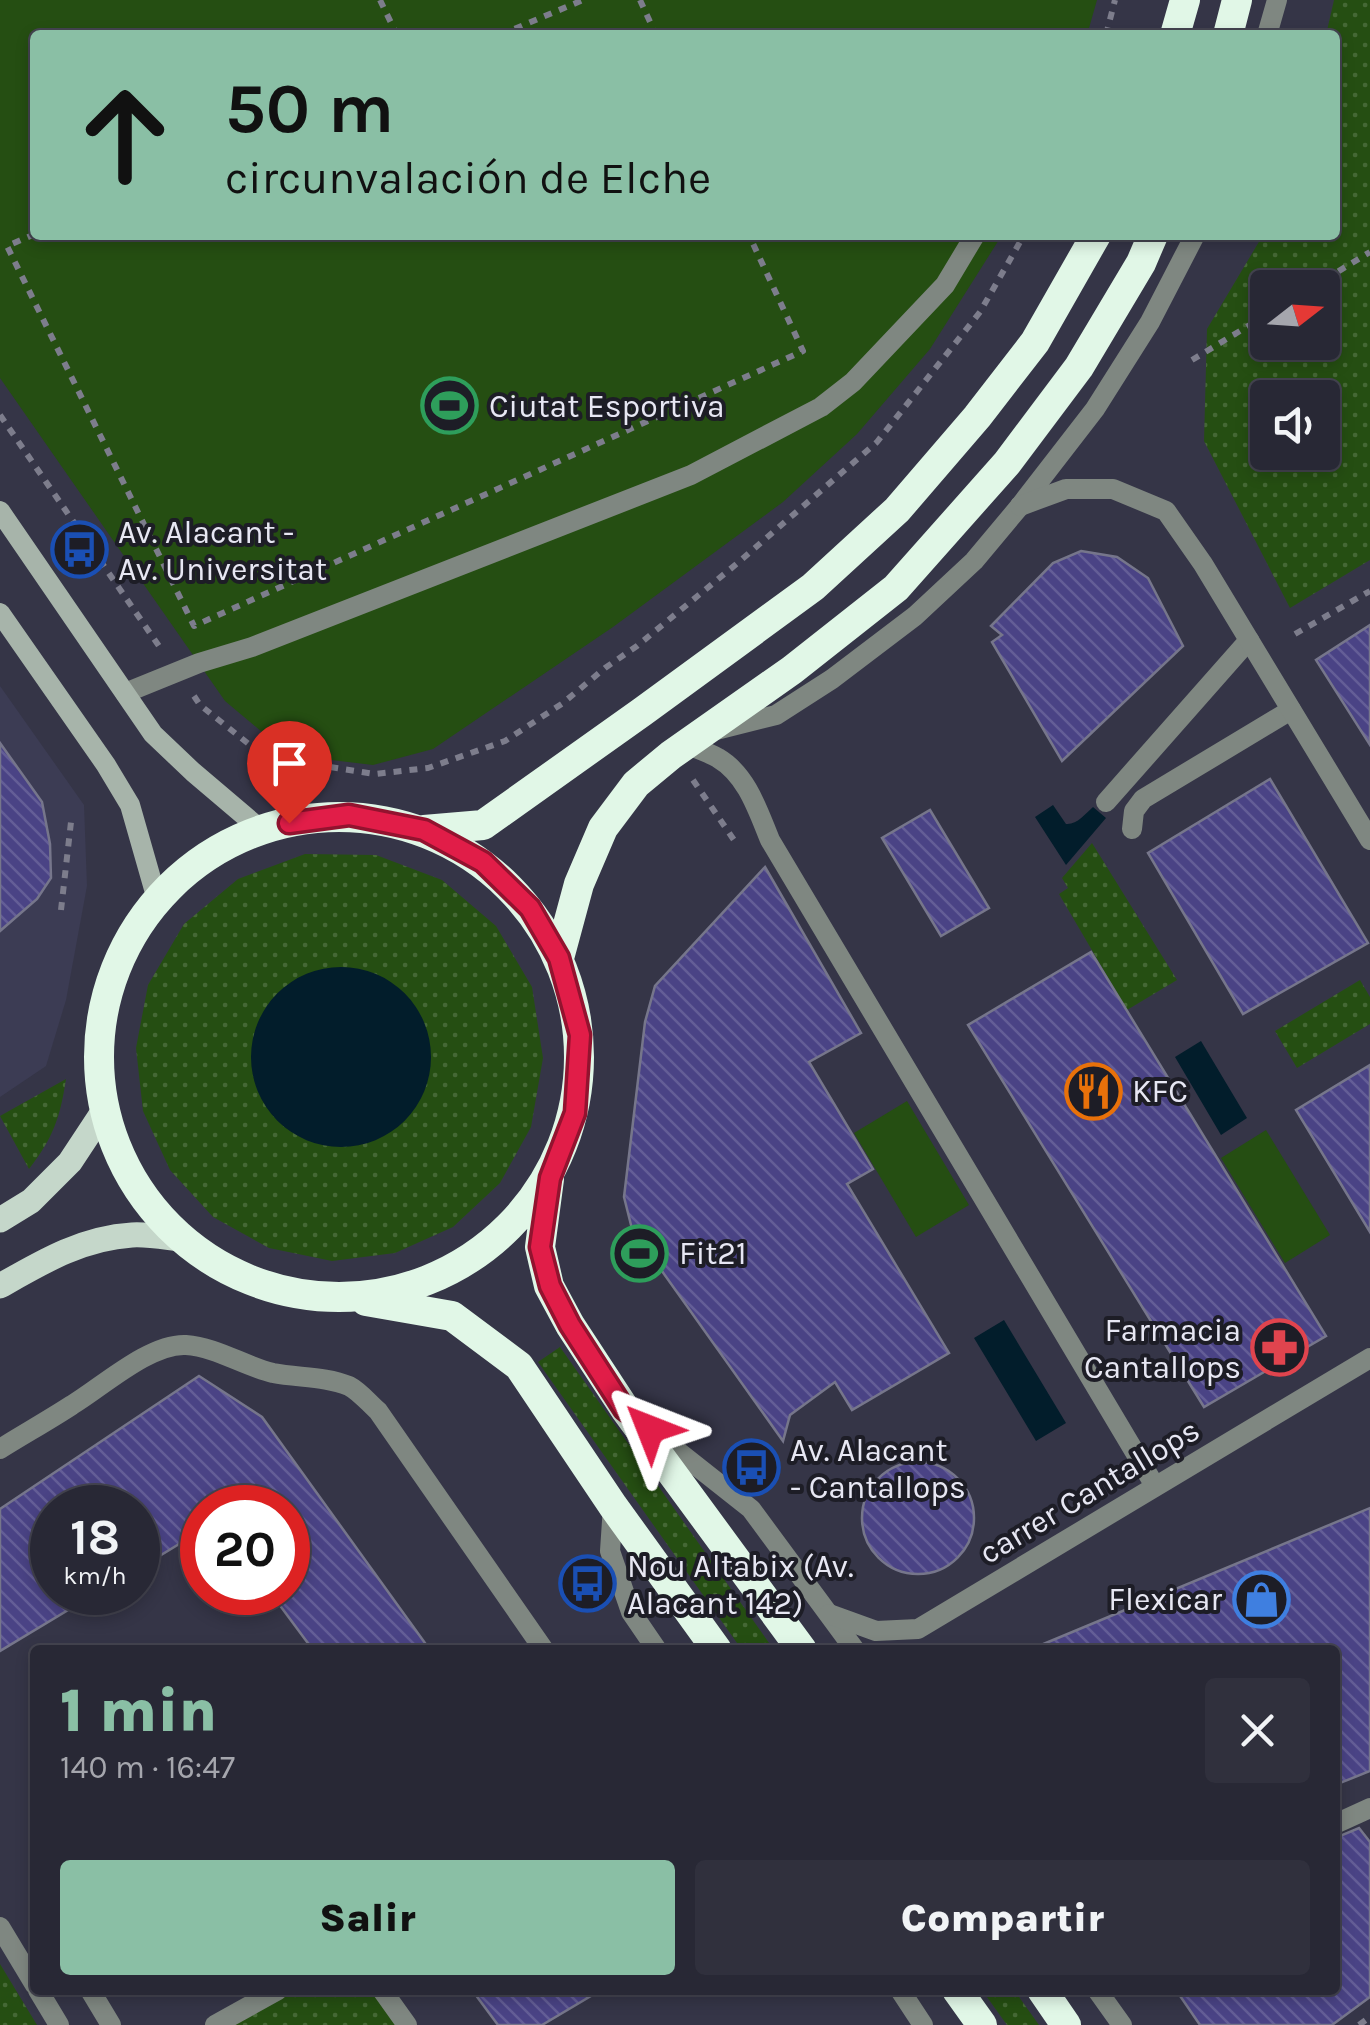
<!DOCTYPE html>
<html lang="es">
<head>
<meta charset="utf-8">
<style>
	:root { --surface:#282835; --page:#30303d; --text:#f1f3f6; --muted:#a5a6ad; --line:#444450; --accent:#8abfa5 }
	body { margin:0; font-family:Karla,sans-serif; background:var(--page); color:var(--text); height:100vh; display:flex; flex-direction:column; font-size:38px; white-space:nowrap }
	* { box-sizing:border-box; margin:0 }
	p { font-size:32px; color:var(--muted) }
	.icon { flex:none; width:55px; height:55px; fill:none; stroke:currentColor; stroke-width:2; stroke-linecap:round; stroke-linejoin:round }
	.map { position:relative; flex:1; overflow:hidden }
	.details { position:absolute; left:30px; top:1645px; width:1310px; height:350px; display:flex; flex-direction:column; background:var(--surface); border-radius:10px; box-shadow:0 5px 15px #0003,0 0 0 2px var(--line) }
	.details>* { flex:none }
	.top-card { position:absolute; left:30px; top:30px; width:1310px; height:210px; border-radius:10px; box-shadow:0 5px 15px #0003,0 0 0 2px var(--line); background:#8abfa5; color:#111; overflow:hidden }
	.needle { width:65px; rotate:73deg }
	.buttons { position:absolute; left:1250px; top:270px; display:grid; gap:20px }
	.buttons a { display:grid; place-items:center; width:90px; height:90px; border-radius:10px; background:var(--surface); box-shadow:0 5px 15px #0003,0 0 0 2px var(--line); font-size:50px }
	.speed { position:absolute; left:30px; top:1485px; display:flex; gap:20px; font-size:50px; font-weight:700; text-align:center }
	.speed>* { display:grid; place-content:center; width:130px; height:130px; border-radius:50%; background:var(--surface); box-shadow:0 5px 15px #0003,0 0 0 2px var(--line); line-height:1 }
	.speed small { font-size:25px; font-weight:400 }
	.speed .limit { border:15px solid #d22; background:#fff; color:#111 }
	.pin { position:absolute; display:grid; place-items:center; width:85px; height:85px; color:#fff; margin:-102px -42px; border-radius:50% 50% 50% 0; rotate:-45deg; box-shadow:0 0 10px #0007 }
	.pin .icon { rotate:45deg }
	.me { position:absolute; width:110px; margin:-55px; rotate:315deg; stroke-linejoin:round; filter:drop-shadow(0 0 8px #0008) }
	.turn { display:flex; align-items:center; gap:35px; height:210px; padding:0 30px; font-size:45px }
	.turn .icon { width:130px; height:130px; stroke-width:2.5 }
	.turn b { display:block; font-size:70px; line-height:85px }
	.round { display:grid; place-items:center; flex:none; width:105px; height:105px; border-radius:10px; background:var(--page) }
	.overview { display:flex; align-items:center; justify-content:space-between; height:170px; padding:0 30px }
	h1 { font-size:60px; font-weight:800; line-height:75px; color:var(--accent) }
	.primary-button { display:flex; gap:20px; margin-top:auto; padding:20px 30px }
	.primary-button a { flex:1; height:115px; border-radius:10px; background:var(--accent); color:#111; font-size:40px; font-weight:800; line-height:115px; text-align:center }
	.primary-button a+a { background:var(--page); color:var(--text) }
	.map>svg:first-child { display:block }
	.built { fill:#3c3c54 }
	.park { fill:url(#park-dots); fill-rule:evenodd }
	.pitch { fill:#254e12 }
	.water { fill:#021d2b }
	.building { fill:url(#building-back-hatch); stroke:#76768b; stroke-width:2.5 }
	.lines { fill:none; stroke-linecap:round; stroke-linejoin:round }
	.path { stroke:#7d7d8c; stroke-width:6; stroke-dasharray:8 8; stroke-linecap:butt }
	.lane { stroke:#7f8781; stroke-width:20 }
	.street { stroke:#7f8781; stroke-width:20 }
	.secondary { stroke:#a7b4aa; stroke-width:20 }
	.primary { stroke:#c5d7ca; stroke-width:25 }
	.highway { stroke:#e1f7e7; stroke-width:30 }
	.route-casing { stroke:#92132f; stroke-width:25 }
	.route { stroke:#e11d48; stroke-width:18 }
	.labels { text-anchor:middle; stroke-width:8; stroke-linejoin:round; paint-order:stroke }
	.poi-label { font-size:32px; fill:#e7e7f3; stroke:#1d1d26; text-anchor:start }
	.street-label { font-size:32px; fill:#e7e7f3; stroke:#1d1d26 }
</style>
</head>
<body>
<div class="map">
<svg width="1370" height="2025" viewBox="0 0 1370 2025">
	<defs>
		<pattern id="park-dots" width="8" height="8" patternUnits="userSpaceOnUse" patternTransform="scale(2.5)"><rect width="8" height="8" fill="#254e12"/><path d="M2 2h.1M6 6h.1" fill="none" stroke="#456835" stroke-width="1.8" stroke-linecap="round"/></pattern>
		<pattern id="building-back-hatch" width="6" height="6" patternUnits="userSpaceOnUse" patternTransform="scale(2.5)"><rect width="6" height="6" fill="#4a4385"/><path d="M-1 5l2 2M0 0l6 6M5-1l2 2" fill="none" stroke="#645e97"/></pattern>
	</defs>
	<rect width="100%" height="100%" fill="#353547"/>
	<path class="built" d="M0,686L84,805L87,886L66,1000L46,1066L0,1097Z"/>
	<path class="park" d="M1334,0H1370V560L1290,608L1204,441L1207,329L1263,235H1335V35H1326ZM1268,288H1322V342H1268ZM1268,398H1322V452H1268Z
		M1092,843L1177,980L1127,1010L1059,894L1068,888L1062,878Z
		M305,854L376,855L442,880L496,926L532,987L543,1058L531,1127L500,1183L453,1227L395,1253L332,1261L269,1248L213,1217L170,1170L143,1111L136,1048L148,985L184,924L238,879Z
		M1360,980L1370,997V1024L1297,1068L1275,1031Z
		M66,1079C60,1118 53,1138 29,1169L0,1116Z
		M560,1347L774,1650H742L538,1362Z
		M0,1964L37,2025H0Z
		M278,1990H382L407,2025H215Z
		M982,1990H1014L1039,2025H1007Z"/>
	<path class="pitch" d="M0,0H1097L1087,35H35V235H1002L930,349L857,434L783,502L613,627L433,749L373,765L323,759L275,743L225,701L0,378Z
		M907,1101L969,1205L916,1237L854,1133Z
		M1266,1130L1330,1235L1285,1263L1221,1158Z"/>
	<path class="water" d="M1053,805L1066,824C1077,825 1085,814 1093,807L1106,818L1066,865L1035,817Z
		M251 1057a90 90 0 1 1 180 0a90 90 0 1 1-180 0Z
		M1201,1041L1247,1118L1221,1135L1175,1057Z
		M1004,1320L1066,1423L1036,1441L974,1338Z"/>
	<path class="building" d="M1081,551L1117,557L1148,578L1183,646L1062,761L992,642L1002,635L991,626L1053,563Z
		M1370,625V745L1316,660Z
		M0,743L42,802L50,844L51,878L37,899L0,931Z
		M1270,779L1368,943L1243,1014L1148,853Z
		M930,810L989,908L941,936L882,838Z
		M765,867L861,1033L809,1062L873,1169L847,1184L949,1353L852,1410L835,1382L790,1415L783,1441L632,1229L624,1197L645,1022L655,986Z
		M1091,952L1326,1336L1204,1407L968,1025Z
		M1370,1065V1232L1296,1110Z
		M199,1376L262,1417L430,1650H313L270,1592H288V1508H202V1530L138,1569V1508H52V1592H98L0,1651V1509Z
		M862 1518a56 56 0 1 1 112 0a56 56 0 1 1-112 0Z
		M1370,1508V1771L1335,1785V1650H1029Z
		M1359,1828L1370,1842V1997L1332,2025H1200L1176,1990H1335V1838Z
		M472,1990H601L542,2025H498Z"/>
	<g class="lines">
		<path class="path" d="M380,0L397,35
			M640,0L656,35
			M500,35L583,0
			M1106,35L1115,0
			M35,234L7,246L194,626L803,351L749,235
			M1311,288L1370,252
			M1192,360L1268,314
			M0,415L161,649
			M1295,634L1370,591
			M194,696L200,705L265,757L375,774L428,768L505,741L563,703L605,668L637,646L740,561L877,442L980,312L1024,235
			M693,780L734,840
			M61,910L71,822
			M1359,2025L1370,2017"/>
		<path class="lane" d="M1267,35L1277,0
			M125,693L199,663L252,647L691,475L821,407L853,382L945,285L975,235
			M716,730L776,715L832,679L915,616L974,561L1020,506L1095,409L1150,322L1195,235
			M688,745C698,749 709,753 718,758C747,775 758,811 770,840L1155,1486
			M1106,802L1249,640
			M1132,829L1134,811L1143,799L1291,710
			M651,1430L751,1509L855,1650
			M0,1449C24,1434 49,1420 72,1405C102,1387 150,1343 186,1345C216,1347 244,1366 273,1373C298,1378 325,1376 349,1386C359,1391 369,1403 378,1411L544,1650
			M613,1506L610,1551L631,1612L657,1650
			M1335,1824L1370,1808
			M90,1990L111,2025
			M900,1990L923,2025
			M1097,1990L1122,2025"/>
		<path class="street" d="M1020,506L1066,489H1113L1166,511L1203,564L1370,840
			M829,1614L876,1631L918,1629L1370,1358
			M0,1927L35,1985
			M38,1990L59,2025
			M382,1990L407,2025
			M215,2025L278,1990"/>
		<path class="secondary" d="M0,511L153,734L193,772L259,828
			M0,613L106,765L130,805L154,889"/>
		<path class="primary" d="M0,1220L31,1201L70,1162L103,1112
			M0,1286C42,1262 82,1238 132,1235C147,1234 163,1237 179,1239"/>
		<path class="highway" d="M1175,35L1185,0
			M1228,35L1237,0
			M99 1057a240 240 0 1 1 480 0a240 240 0 1 1-480 0Z
			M424,830L483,825L642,712L813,587L897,510L977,417L1035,342L1096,235
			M559,958L579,884L603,828L636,784L671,755L792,670L896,588L1007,463L1079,367L1141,263L1153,235
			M549,1179L540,1247L549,1286L570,1325L625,1409L802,1650
			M366,1301L452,1316L519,1366L613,1506L717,1650
			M957,1990L982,2025
			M1042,1990L1066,2025"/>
	</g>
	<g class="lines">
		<defs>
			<path id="route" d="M289,823L349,815L424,830L483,862L530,908L559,958L580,1035L575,1113L550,1178L540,1247L550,1286L570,1325L624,1409L650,1429"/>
		</defs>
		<use href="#route" class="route-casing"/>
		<use href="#route" class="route"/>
	</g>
	<defs>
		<symbol id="stadium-ring" viewBox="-11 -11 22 22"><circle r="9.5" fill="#1d1d26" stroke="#2e9e5b" stroke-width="1.5"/><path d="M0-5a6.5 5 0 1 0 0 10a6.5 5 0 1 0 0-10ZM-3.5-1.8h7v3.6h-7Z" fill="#2e9e5b"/></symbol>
		<symbol id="bus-ring" viewBox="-11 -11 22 22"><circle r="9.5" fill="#1d1d26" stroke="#1a4fb4" stroke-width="1.5"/><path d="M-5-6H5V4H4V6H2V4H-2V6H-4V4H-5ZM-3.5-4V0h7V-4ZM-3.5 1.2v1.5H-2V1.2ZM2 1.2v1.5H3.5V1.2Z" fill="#1a4fb4"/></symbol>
		<symbol id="restaurant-ring" viewBox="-11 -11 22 22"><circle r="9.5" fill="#1d1d26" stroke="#e8710a" stroke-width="1.5"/><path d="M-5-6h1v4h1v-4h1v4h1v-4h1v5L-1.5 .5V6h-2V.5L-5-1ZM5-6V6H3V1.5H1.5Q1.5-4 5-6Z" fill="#e8710a"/></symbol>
		<symbol id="pharmacy-ring" viewBox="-11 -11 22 22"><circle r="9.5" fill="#1d1d26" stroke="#e0444e" stroke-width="1.5"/><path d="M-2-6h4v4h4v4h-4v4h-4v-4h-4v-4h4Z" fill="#e0444e"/></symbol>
		<symbol id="shop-ring" viewBox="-11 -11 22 22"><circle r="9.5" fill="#1d1d26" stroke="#3f7fe0" stroke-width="1.5"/><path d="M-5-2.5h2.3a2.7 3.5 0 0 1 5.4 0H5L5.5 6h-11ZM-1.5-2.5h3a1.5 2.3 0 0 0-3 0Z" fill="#3f7fe0"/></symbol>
	</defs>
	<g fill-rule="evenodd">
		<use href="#stadium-ring" x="418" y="374" width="63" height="63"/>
		<use href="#bus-ring" x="48" y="518" width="63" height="63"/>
		<use href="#restaurant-ring" x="1062" y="1060" width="63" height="63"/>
		<use href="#stadium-ring" x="608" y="1222" width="63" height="63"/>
		<use href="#pharmacy-ring" x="1248" y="1316" width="63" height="63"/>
		<use href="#bus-ring" x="720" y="1436" width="63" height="63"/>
		<use href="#bus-ring" x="556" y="1552" width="63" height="63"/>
		<use href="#shop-ring" x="1230" y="1568" width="63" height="63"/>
	</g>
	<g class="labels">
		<g class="poi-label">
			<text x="489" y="417">Ciutat Esportiva</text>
			<text x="118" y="543">Av. Alacant -<tspan x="118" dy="37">Av. Universitat</tspan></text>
			<text x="1132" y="1102">KFC</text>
			<text x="679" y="1264">Fit21</text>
			<text x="1241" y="1341" text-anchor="end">Farmacia<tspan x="1241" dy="37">Cantallops</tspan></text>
			<text x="790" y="1461">Av. Alacant<tspan x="790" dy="37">- Cantallops</tspan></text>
			<text x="627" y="1577">Nou Altabix (Av.<tspan x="627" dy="37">Alacant 142)</tspan></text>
			<text x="1222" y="1610" text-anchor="end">Flexicar</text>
		</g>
		<g class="street-label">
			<text transform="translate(1089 1491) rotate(-31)" y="11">carrer Cantallops</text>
		</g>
	</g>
</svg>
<div class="buttons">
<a><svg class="needle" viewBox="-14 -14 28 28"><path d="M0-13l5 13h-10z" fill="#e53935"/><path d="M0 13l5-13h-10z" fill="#a5a6ad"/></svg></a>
<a><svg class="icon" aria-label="sound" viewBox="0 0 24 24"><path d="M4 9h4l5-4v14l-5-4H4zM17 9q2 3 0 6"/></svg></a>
</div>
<div class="speed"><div>18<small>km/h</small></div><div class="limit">20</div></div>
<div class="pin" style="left:289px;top:823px;background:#d93025"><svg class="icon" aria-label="arrive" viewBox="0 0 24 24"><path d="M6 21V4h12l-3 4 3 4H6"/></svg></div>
<svg class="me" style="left:650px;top:1429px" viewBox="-20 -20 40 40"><path d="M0-17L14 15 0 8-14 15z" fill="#e11d48" stroke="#fff" stroke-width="4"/></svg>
<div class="top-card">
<div class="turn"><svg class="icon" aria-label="ahead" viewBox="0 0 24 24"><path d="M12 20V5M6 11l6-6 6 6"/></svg><div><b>50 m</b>circunvalación de Elche</div></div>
</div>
<section class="details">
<div class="overview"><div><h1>1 min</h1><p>140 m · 16:47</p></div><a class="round"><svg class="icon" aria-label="close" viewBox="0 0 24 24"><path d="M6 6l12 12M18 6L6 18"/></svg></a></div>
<div class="primary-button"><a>Salir</a><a>Compartir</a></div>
</section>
</div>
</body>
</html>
